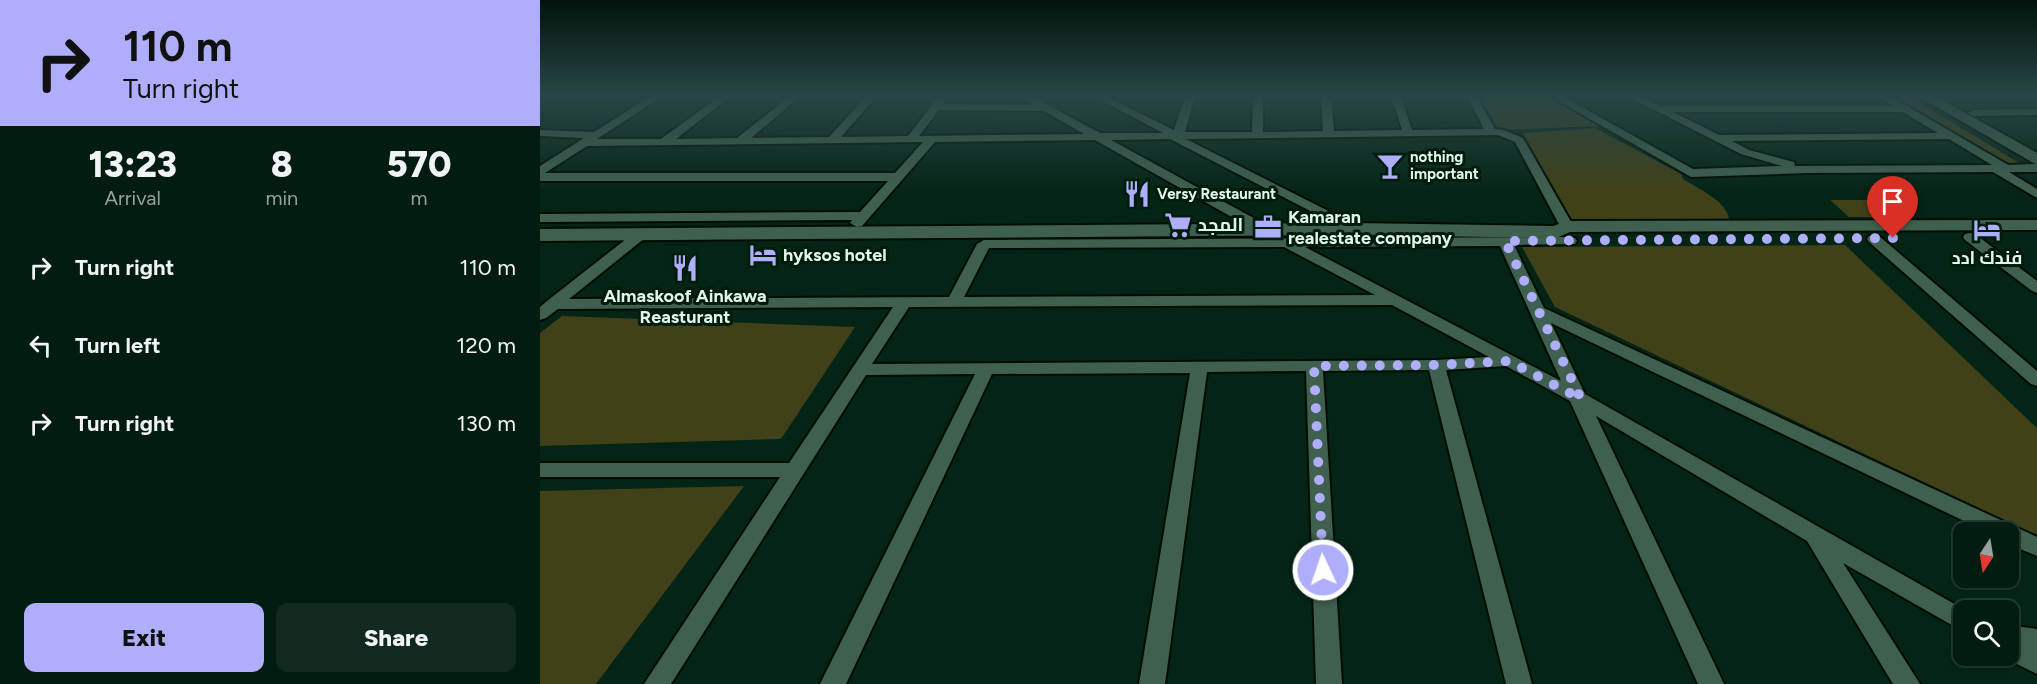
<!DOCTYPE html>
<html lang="en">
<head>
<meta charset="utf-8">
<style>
	:root { --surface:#031c10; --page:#11291e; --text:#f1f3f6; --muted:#97a19f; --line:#243a30; --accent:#afaefa }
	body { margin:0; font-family:Figtree,Cairo,sans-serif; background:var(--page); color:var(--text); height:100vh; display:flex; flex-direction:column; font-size:22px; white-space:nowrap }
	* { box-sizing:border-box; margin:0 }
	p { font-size:20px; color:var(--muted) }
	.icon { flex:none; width:33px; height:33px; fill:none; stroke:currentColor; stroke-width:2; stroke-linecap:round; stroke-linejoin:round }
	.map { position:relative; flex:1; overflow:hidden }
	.details { display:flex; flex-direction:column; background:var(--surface); width:540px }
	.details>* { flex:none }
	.guide { background:#afaefa; color:#111; overflow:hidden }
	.needle { width:39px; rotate:192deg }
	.buttons { position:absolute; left:1413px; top:522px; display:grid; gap:12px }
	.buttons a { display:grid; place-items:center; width:66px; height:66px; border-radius:12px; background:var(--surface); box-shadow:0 2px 4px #0004,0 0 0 2px var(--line); font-size:30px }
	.pin { position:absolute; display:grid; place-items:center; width:51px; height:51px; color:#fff; margin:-62px -26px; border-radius:50% 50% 50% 0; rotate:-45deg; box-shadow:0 0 6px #0007 }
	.pin .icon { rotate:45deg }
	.me { position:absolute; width:66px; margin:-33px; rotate:357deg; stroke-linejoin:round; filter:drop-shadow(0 0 4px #0008) }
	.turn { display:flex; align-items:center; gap:21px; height:126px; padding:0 24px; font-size:27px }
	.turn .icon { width:78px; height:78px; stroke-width:2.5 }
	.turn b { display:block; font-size:42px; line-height:51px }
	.eta { display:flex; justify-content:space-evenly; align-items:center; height:102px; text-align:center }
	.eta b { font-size:36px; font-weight:800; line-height:42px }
	.primary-button { display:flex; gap:12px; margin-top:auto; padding:12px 24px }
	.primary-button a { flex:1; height:69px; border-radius:12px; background:var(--accent); color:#111; font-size:24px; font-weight:800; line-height:69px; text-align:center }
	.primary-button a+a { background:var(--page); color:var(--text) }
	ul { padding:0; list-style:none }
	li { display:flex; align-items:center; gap:18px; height:78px; padding:0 24px }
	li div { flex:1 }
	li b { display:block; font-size:22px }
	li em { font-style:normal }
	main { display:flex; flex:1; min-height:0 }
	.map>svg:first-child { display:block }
	.green { fill:#404118 }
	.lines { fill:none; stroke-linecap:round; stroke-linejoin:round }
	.street-casing { stroke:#000d04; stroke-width:4 }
	.secondary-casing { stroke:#000d04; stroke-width:4 }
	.street { fill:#3f604e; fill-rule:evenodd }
	.secondary { fill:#3f604e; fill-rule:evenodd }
	.route { stroke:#afaefa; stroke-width:10; stroke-dasharray:0 18 }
	.labels { text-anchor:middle; stroke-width:6; stroke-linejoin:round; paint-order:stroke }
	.far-poi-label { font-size:15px; font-weight:bold; fill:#e3f6eb; stroke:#001c0d; text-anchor:start }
	.poi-label { font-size:18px; font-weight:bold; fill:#e3f6eb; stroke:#001c0d; text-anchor:start }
</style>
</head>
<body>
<main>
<section class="details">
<div class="guide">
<div class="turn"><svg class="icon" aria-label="right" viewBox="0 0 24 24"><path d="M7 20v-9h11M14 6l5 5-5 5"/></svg><div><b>110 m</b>Turn right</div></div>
</div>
<div class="eta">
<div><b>13:23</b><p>Arrival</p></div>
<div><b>8</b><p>min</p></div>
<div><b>570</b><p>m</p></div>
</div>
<ul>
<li><svg class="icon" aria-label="right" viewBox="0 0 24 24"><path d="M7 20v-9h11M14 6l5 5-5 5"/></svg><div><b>Turn right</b></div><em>110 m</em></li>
<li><svg class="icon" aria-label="left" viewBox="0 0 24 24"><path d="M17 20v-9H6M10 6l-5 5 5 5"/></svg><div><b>Turn left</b></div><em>120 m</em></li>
<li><svg class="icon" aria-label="right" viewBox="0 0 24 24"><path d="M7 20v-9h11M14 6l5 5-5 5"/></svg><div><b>Turn right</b></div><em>130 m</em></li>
</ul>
<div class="primary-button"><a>Exit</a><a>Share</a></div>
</section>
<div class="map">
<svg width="1497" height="684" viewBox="0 0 1497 684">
	<rect width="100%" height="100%" fill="#042516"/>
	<path class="green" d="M939,96H1006L1060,126L958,130Z
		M1347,96H1369L1484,166H1466Z
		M1055,128L1141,174L1143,179C1157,188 1187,201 1189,219L1032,222L983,133Z
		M1290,200H1347L1371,217H1309Z
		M1305,245L1497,428V536L1015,307L982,247Z
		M22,316L315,327L241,439L0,446V333Z
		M204,486L56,684H0V491Z"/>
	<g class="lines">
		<defs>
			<path id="street" d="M111,96H123L57,139H121L180,96H191L136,139L197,138L250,96H261L211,138L289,137L327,96H337L301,137L368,136L398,97L402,96L407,99L403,104L492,105L479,96H491L560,133H623L553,96H565L634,130L645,96H655L645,132H712L713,96H723V132L783,131L781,96H791L794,131L862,130L851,96H861L872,130L944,129L927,96H937L955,129L964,130L983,138L1034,227L1032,230H1022L975,142L958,135L646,139L818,226L820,229L813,233L630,139L571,140L730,227L732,230L730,233H720L555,140L395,142L322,226L317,227L310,223L312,220L0,222V214L320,212L348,181H0V166L44,138L0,136V130L54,132ZM399,110L504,111L544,134L379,136ZM383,142L355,173H5L47,146Z
				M1010,96H1022L1153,169L1242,166L1201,154L1087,96H1099L1120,106H1353L1338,96H1350L1468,165L1497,164V172H1469L1497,189V198L1453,172L1267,173L1151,177ZM1133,112H1363L1398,133L1179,135ZM1409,139L1452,165L1255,166L1254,162L1209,150L1192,141Z
				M1497,109V115L1433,116L1428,113L1433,110Z
				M100,231L107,235L105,238L29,299L409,297L437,244L444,240L1030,237L1035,238L1037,241L1035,244L974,245L1004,308L1497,537V556L1468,544V532H1447L1011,323L1045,394L1425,610L1424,632L1303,563L1380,684H1353L1267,541L1056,416L1184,684H1158L1030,401L966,366L906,370L992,684H966L889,370L783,371L802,684H776L766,371L667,372L625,684H599L650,373L452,374L306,684H280L435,374L326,375L131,684H104L240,477H0V463H249L353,307L18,309L6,318L0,320V307L7,301L95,232ZM960,246L1021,381L765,247ZM744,247L835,295L424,297L449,248ZM852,305L949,357L896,360L332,364L369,307Z
				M1430,233L1435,234L1497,281V293L1492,291L1425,240L1423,237L1425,234Z
				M1334,235L1339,236L1497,371V386L1491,384L1329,242L1327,239L1329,236Z
				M1468,625L1497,629V674L1461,656H1468Z"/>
			<path id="secondary" d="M1378,96H1395L1497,153V165Z
				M1497,220V230L1030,232L1016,238L813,235L0,241V229L813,223L1013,226L1027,221Z"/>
		</defs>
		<use href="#street" class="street-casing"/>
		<use href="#secondary" class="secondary-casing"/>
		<use href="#street" class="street"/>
		<use href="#secondary" class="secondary"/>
	</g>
	<linearGradient id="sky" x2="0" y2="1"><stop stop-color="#02140c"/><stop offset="0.5" stop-color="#294647"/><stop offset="1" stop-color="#294647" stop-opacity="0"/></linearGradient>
	<rect width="1497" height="192" fill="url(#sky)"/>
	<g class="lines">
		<path class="route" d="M783,570L774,366L896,365L969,361L1041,399L965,241L1353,238"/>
	</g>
	<defs>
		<symbol id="bar-bare" viewBox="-9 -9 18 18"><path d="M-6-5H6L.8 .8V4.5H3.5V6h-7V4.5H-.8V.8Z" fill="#afaefa" stroke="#001c0d" stroke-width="2.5" paint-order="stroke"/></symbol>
		<symbol id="restaurant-bare" viewBox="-9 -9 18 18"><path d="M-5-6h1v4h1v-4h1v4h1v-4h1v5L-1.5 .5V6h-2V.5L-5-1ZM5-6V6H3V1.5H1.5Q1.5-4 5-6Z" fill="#afaefa" stroke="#001c0d" stroke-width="2.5" paint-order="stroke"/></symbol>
		<symbol id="supermarket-bare" viewBox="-9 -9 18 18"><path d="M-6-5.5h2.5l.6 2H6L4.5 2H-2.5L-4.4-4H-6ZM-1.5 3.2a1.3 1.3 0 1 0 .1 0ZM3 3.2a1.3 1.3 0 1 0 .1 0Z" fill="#afaefa" stroke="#001c0d" stroke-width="2.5" paint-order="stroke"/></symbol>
		<symbol id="office-bare" viewBox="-9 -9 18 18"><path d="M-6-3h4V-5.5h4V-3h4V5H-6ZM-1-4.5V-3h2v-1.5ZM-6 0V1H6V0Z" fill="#afaefa" stroke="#001c0d" stroke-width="2.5" paint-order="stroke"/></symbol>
		<symbol id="hotel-bare" viewBox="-9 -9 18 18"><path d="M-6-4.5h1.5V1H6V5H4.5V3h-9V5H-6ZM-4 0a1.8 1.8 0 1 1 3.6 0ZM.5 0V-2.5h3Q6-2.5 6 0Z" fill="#afaefa" stroke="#001c0d" stroke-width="2.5" paint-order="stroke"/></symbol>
	</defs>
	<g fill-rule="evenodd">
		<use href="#bar-bare" x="831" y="147" width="38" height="38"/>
		<use href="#restaurant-bare" x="578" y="175" width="38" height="38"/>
		<use href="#supermarket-bare" x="619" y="206" width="38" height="38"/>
		<use href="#office-bare" x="709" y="208" width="38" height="38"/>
		<use href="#hotel-bare" x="1428" y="211" width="38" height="38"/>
		<use href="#hotel-bare" x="204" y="236" width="38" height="38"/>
		<use href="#restaurant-bare" x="126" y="249" width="38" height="38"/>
	</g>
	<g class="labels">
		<g class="far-poi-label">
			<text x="870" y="162">nothing<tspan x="870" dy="17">important</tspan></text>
			<text x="617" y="199">Versy Restaurant</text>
		</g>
		<g class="poi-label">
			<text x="748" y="223">Kamaran<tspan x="748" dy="21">realestate company</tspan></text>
			<text x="658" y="231">المجد</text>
			<text x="243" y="261">hyksos hotel</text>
			<text x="1447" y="264" text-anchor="middle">فندك ادد</text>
			<text x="145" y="302" text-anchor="middle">Almaskoof Ainkawa<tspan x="145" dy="21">Reasturant</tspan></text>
		</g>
	</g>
</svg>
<div class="buttons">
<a><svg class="needle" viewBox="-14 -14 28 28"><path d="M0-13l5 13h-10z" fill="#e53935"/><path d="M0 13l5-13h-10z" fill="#97a19f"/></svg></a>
<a><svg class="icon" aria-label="search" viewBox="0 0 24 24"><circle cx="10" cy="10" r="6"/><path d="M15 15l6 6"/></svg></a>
</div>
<div class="pin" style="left:1353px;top:238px;background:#d93025"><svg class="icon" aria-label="arrive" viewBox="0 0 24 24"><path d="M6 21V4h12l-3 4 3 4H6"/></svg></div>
<svg class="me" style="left:783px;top:570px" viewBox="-20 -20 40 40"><circle r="17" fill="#afaefa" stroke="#fff" stroke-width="3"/><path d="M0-11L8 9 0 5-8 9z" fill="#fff"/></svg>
</div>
</main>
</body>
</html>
